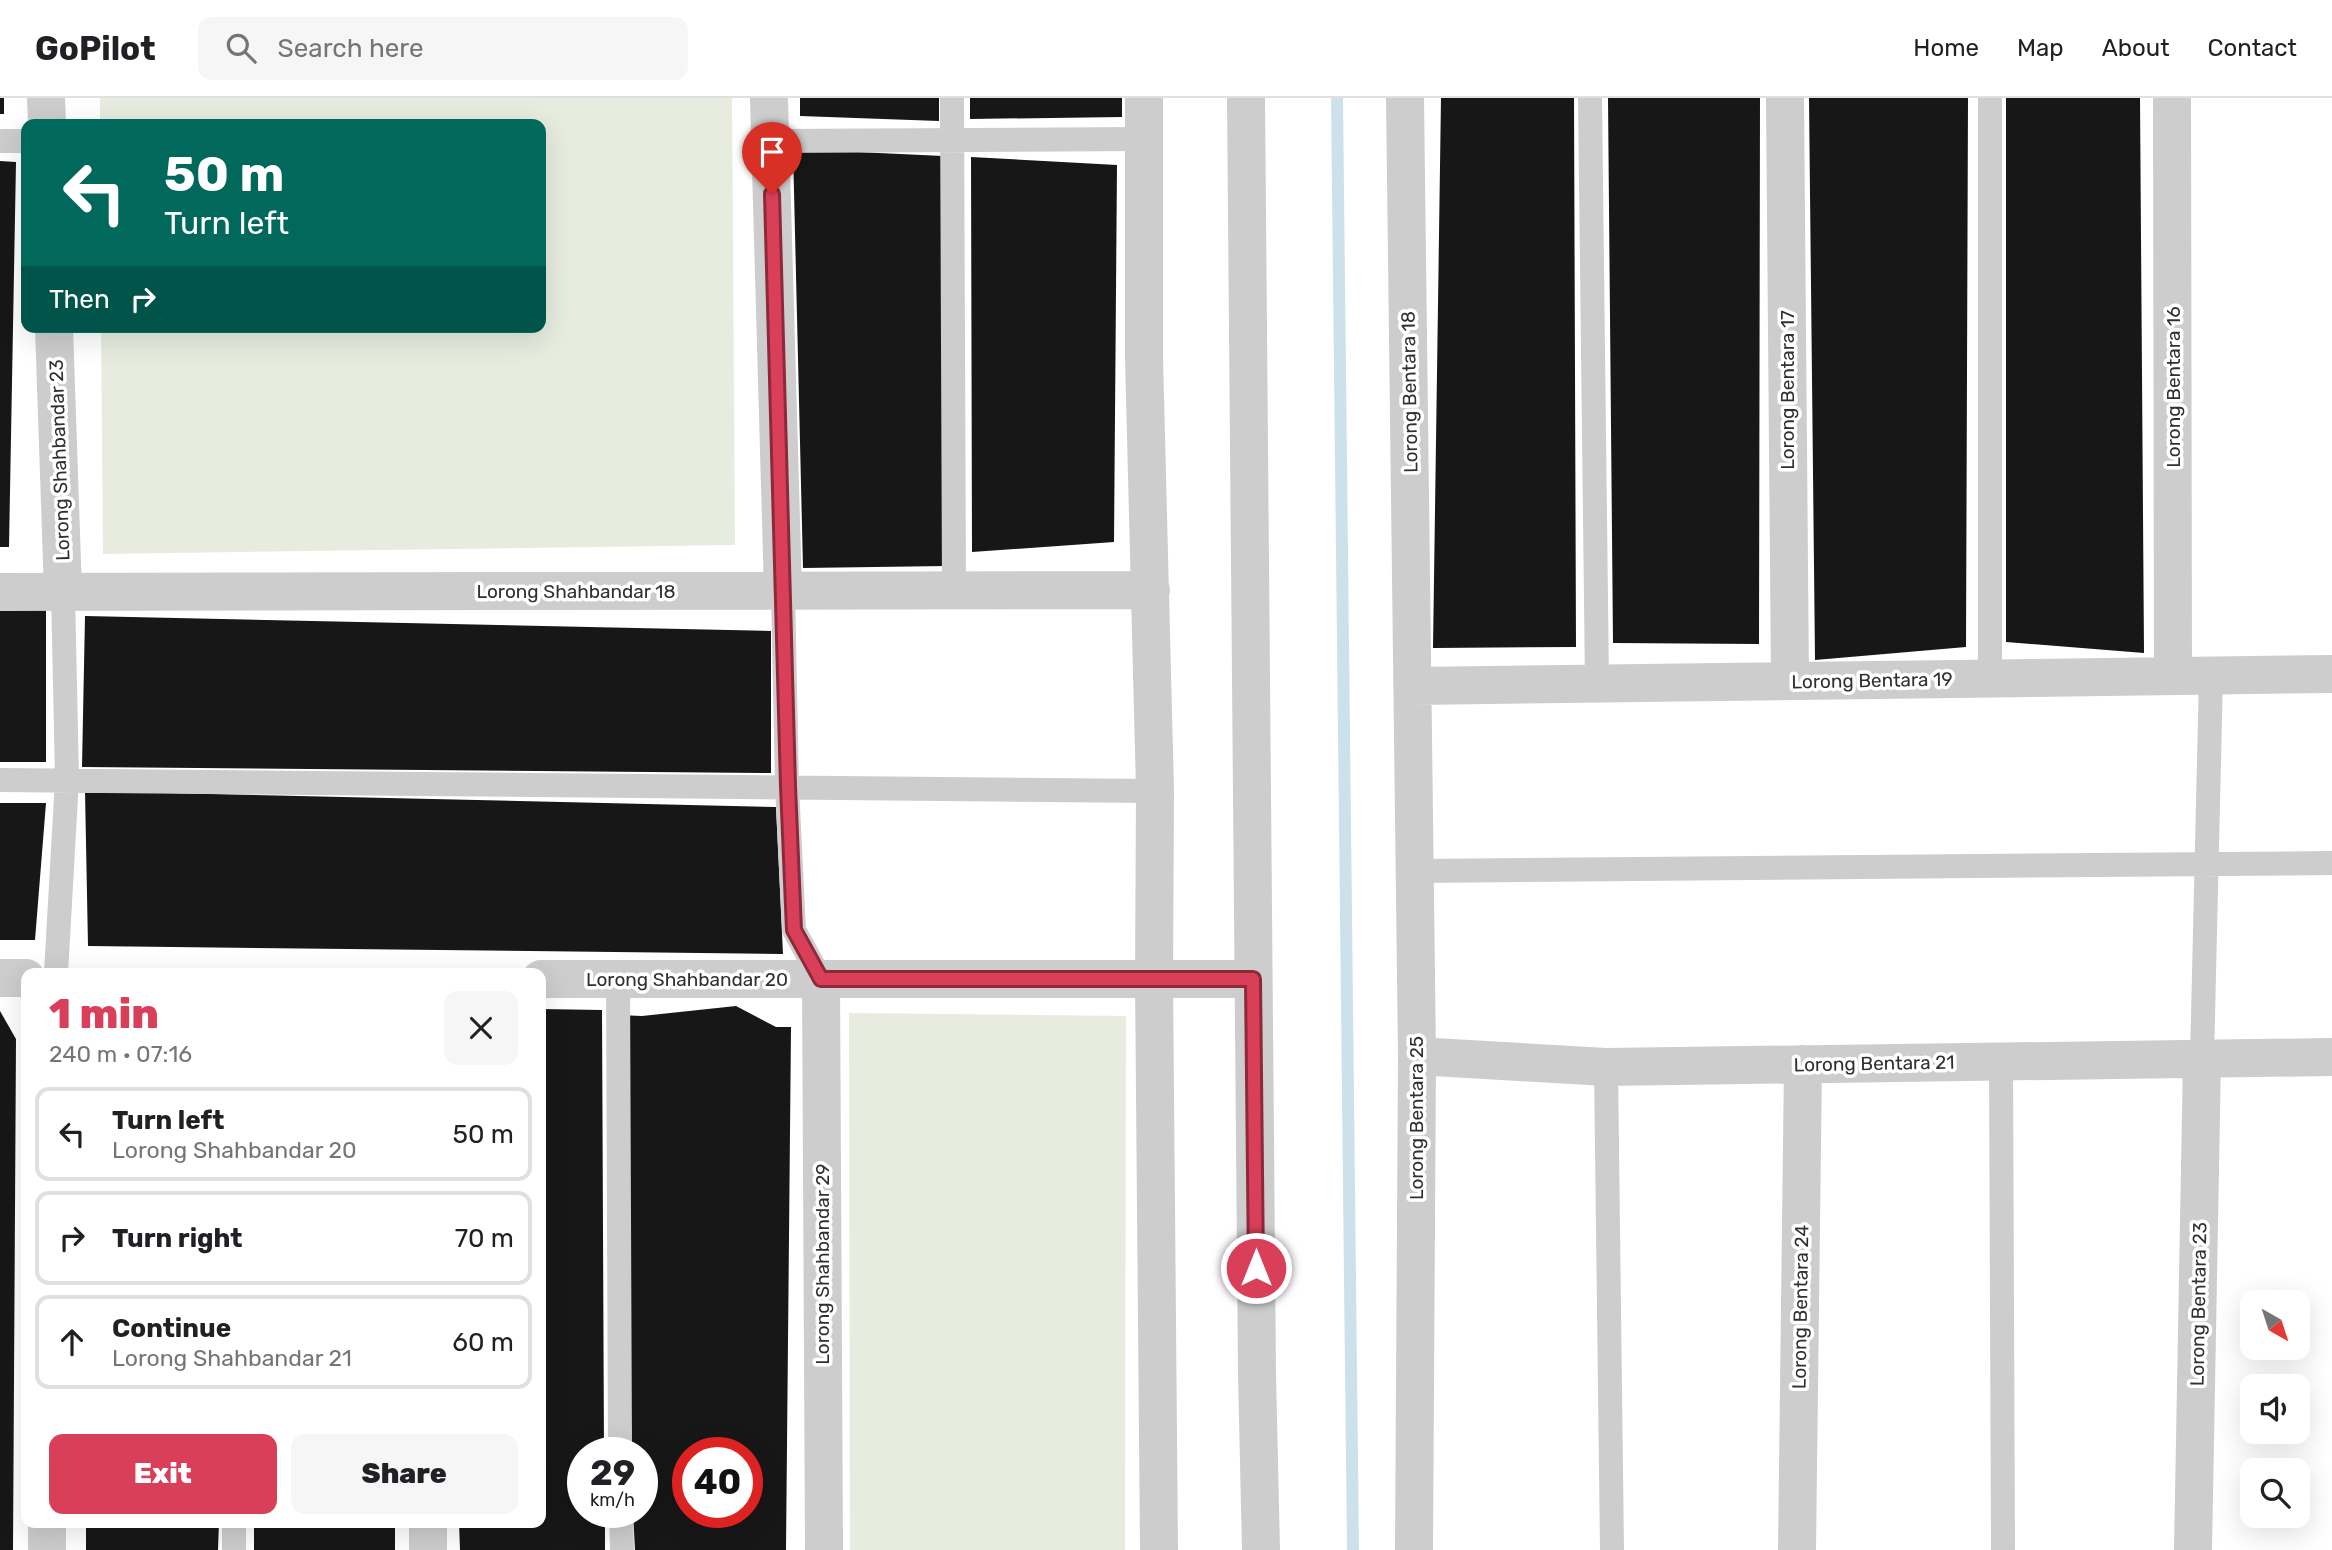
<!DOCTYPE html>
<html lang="en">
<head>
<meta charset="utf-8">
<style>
	:root { --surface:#fff; --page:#f6f6f6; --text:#202124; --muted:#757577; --line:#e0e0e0; --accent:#da3f59 }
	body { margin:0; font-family:Rubik,sans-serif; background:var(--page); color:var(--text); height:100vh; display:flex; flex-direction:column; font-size:26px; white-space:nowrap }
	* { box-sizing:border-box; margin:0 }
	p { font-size:23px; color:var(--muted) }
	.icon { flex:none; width:38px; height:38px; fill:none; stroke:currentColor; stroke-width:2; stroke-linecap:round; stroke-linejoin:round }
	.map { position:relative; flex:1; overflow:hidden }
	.side { position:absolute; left:21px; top:870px; width:525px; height:560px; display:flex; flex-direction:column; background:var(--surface); border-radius:14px; box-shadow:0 7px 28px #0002 }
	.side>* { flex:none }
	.banner { position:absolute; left:21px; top:21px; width:525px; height:214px; border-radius:14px; box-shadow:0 7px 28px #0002; background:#00695c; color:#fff; overflow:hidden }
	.needle { width:46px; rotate:141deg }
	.fabs { position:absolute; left:2240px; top:1192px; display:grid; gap:14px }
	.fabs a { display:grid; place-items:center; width:70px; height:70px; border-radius:14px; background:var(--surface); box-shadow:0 7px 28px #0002; font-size:35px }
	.speed { position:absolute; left:567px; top:1339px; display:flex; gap:14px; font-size:35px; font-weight:700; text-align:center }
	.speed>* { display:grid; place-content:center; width:91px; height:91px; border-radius:50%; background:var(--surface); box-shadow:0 7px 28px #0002; line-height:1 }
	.speed small { font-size:18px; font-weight:400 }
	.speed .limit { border:10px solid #d22; background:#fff; color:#111 }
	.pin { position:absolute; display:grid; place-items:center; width:60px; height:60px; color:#fff; margin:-72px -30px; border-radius:50% 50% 50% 0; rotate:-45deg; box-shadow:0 0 7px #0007 }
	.pin .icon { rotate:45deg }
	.me { position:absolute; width:77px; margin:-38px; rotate:0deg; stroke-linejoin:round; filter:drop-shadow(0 0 5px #0008) }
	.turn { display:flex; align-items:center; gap:24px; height:147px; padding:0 28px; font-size:32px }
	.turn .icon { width:91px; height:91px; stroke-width:2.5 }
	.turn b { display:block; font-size:49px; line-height:60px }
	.then { display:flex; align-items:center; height:66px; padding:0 28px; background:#0003; gap:14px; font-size:26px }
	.round { display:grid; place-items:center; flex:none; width:74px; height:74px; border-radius:14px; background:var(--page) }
	.summary { display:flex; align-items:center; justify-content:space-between; height:119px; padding:0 28px }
	h1 { font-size:42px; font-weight:800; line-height:52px; color:var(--accent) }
	.button { display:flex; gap:14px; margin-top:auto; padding:14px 28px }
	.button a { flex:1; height:80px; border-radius:14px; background:var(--accent); color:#fff; font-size:28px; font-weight:800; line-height:80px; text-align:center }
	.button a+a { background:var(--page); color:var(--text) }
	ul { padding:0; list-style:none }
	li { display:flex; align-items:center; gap:21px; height:94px; margin:0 14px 10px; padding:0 14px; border:4px solid var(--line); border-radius:14px }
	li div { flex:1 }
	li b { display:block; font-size:26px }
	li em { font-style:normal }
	header { display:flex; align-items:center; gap:42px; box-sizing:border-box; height:98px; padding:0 35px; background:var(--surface); border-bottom:2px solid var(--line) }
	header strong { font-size:33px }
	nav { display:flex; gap:38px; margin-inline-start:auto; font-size:24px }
	.search { width:490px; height:63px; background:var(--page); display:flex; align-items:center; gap:18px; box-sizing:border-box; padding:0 24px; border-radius:14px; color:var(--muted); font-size:26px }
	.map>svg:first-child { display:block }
	.green { fill:#e7ecdf }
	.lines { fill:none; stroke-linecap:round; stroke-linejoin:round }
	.stream { stroke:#cde1ea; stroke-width:12 }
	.building { fill:#171717; fill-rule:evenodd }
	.service { stroke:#cdcdcd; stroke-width:24 }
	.minor { stroke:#cdcdcd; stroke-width:38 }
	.tertiary { stroke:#cdcdcd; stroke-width:38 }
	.route-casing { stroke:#8e293a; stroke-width:18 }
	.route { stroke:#da3f59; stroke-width:12 }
	.labels { text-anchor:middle; stroke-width:7; stroke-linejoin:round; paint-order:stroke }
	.street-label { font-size:19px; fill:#303030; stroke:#fff }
</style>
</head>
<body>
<header>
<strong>GoPilot</strong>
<div class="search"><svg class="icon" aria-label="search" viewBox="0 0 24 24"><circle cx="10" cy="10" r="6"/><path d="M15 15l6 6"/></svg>Search here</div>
<nav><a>Home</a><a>Map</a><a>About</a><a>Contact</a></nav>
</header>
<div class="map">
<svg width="2332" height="1452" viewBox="0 0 2332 1452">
	<rect width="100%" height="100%" fill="#fff"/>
	<path class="green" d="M100,0H732L735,447L103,456L101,229H541V26H100Z
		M849,915L1126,918L1125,1452H850Z"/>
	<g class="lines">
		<path class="stream" d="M1337,0L1353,1452"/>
	</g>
	<path class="building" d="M0,0H4V16H0Z
		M800,0H939V23L800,18Z
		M970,0H1122V19L970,21Z
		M1441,0H1574L1576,549L1433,550Z
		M1608,0H1760L1759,546L1613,545Z
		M1809,0H1968L1966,549L1815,562Z
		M2006,0H2140L2144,555L2006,544Z
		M793,51L943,58L946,468L803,470Z
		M971,59L1117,67L1114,444L972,454Z
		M0,63L16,64L9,449H0Z
		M46,509V664H0V510Z
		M85,518L771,533V675L82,669Z
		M85,693L776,709L783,856L88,848Z
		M0,705H46L35,842H0Z
		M736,908L776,929H791L786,1452H635L633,1414H642V1354H632L618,917L642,918ZM688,1354H747V1414H688Z
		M541,911L602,912L604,1354H583V1414H605V1452H460L459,1424H541Z
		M0,913L16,941L13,1452H0Z
		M86,1424H219L218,1452H86Z
		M254,1424H395V1452H254Z"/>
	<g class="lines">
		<path class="service" d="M952,0L954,493
			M1590,0L1597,586
			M0,43H26
			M770,43L1145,41
			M783,493L787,688L794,832L821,881
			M1990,581V0
			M0,682L1155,693
			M1414,773L2332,765
			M56,875L67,681L63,494
			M618,880L620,1354
			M2202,961L2211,578
			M2001,963L2003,1452
			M1606,969L1612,1452
			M621,1414L622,1452
			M234,1452V1424"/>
		<path class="minor" d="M46,0L47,26
			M769,0L783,493
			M1144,0V259L1155,693L1154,881L1159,1452
			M1405,0L1417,958L1414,1452
			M1785,0L1790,583
			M2172,0L2173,578
			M54,229L63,494
			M0,494L1151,492
			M1413,588L2332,576
			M0,880H26
			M541,881H1253
			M821,881L824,1452
			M1417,958L1606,969L2332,959
			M428,1424V1452
			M47,1452V1424
			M1797,1452L1803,966
			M2193,1452L2202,961"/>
		<path class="tertiary" d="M1246,0L1257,1275L1261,1452"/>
	</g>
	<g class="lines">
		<defs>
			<path id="route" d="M772,96L788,688L794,832L821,881H1253L1256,1170"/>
		</defs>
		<use href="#route" class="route-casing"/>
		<use href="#route" class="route"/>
	</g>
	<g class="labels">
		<g class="street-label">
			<text transform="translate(2173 289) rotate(-90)" y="7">Lorong Bentara 16</text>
			<text transform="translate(1787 292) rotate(-90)" y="7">Lorong Bentara 17</text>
			<text transform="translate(1409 294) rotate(-91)" y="7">Lorong Bentara 18</text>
			<text transform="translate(59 362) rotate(-92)" y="7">Lorong Shahbandar 23</text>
			<text x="576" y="500">Lorong Shahbandar 18</text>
			<text transform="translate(1872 582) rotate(-1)" y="7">Lorong Bentara 19</text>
			<text x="687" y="888">Lorong Shahbandar 20</text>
			<text transform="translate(1874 965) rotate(-1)" y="7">Lorong Bentara 21</text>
			<text transform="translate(1416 1020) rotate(-90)" y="7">Lorong Bentara 25</text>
			<text transform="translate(822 1166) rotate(-90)" y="7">Lorong Shahbandar 29</text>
			<text transform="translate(2198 1206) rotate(-89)" y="7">Lorong Bentara 23</text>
			<text transform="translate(1800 1209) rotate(-89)" y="7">Lorong Bentara 24</text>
		</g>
	</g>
</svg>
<div class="fabs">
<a><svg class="needle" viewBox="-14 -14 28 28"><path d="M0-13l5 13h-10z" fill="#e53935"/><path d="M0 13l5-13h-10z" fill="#757577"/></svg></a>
<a><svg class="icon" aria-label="sound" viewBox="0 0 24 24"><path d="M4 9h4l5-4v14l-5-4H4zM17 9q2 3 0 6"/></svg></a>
<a><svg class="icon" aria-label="search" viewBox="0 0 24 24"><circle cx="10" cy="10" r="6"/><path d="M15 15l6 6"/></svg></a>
</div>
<div class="speed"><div>29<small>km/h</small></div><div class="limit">40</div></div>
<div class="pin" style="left:772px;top:96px;background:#d93025"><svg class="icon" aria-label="arrive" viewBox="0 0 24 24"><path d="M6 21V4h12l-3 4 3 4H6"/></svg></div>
<svg class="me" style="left:1256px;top:1170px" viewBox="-20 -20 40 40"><circle r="17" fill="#da3f59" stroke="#fff" stroke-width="3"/><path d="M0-11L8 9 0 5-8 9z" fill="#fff"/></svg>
<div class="banner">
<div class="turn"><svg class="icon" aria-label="left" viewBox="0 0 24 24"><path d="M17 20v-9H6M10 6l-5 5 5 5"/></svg><div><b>50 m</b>Turn left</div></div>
<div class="then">Then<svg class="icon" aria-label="right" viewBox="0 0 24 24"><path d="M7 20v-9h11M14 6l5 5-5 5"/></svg></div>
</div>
<section class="side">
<div class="summary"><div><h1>1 min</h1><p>240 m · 07:16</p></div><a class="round"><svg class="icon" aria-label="close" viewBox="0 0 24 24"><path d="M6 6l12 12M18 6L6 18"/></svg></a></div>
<ul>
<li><svg class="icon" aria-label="left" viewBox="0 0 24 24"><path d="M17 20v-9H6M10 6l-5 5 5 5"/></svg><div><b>Turn left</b><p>Lorong Shahbandar 20</p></div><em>50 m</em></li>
<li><svg class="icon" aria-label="right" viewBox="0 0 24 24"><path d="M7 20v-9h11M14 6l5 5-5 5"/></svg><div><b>Turn right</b></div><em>70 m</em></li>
<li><svg class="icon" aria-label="ahead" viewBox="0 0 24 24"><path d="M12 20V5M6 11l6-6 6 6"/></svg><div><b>Continue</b><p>Lorong Shahbandar 21</p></div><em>60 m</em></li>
</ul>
<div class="button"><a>Exit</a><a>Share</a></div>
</section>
</div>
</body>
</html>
